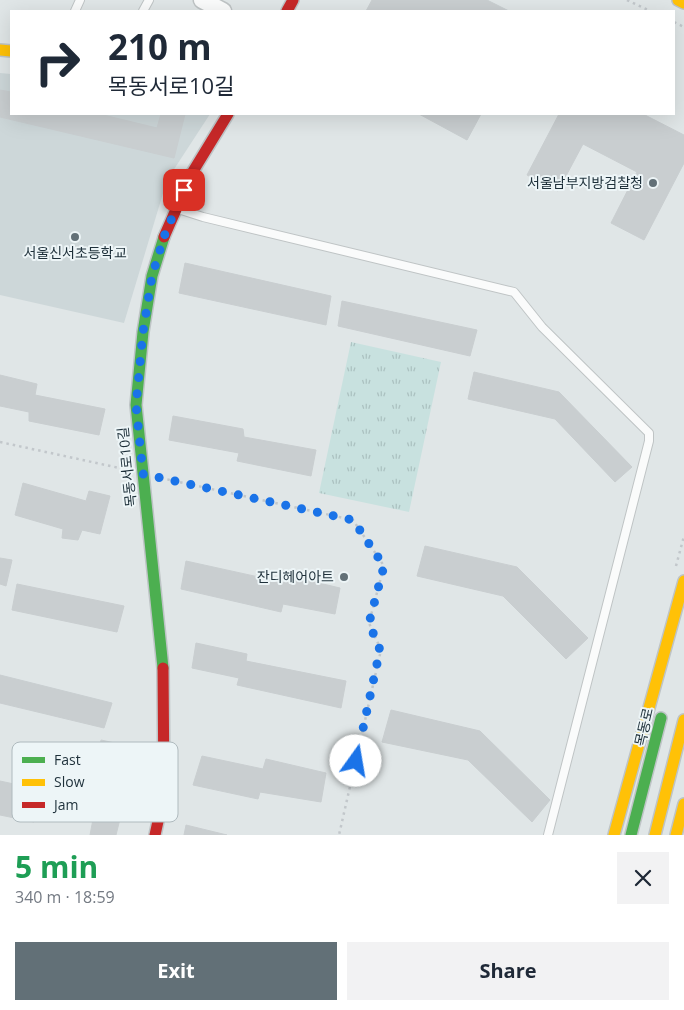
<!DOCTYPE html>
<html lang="en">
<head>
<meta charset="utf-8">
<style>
	:root { --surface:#fff; --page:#f2f2f3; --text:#1f2937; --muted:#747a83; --accent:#627077 }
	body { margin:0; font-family:"Open Sans","Noto Sans KR",sans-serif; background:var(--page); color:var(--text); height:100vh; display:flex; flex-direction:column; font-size:19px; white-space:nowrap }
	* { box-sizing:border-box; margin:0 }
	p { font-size:16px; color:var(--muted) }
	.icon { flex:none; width:28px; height:28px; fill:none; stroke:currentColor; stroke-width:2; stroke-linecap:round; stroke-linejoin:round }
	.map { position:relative; height:835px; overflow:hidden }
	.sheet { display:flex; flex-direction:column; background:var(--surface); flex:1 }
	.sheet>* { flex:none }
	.top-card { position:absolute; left:10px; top:10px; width:665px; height:105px; border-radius:0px; box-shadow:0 5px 20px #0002; background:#fff; color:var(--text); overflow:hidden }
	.pin { position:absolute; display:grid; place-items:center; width:42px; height:42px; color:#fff; margin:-21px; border-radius:10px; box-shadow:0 2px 8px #0006 }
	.me { position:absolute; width:55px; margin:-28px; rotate:13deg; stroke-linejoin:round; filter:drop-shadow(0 0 4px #0008) }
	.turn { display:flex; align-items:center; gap:18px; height:105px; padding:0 15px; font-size:22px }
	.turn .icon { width:65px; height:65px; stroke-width:2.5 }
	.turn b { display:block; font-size:35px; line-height:42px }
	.round { display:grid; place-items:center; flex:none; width:52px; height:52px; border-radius:0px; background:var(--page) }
	.overview { display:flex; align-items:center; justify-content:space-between; height:85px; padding:0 15px }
	h1 { font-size:30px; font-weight:700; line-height:38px; color:#1e9e55 }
	.button { display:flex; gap:10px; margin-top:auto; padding:10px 15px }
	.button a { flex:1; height:58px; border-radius:0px; background:var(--accent); color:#fff; font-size:20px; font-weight:700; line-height:58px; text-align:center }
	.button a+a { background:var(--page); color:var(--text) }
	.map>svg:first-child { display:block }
	.built { fill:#cdd7d9 }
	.park { fill:url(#park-tufts) }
	.building { fill:#c9ced0; stroke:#c9ced0 }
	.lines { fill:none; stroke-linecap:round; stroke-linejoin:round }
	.lane-casing { stroke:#bfc4c5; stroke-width:10 }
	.street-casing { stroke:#bfc4c5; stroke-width:19 }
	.fast-casing { stroke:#bec4c6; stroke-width:14 }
	.slow-casing { stroke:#bec4c6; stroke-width:14 }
	.jam-casing { stroke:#bec4c6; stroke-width:14 }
	.path { stroke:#c2c7cb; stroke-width:2.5; stroke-dasharray:2.5 4; stroke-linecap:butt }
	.lane { stroke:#fafbfb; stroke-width:8 }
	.street { stroke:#fafbfb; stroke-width:16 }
	.fast { stroke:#4caf50; stroke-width:11 }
	.slow { stroke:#ffc107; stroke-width:11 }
	.jam { stroke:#c62828; stroke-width:11 }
	.route { stroke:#1a73e8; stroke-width:9; stroke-dasharray:0 16.2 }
	.poi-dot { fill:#627077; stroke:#edf5f7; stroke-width:2 }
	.labels { text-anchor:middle; stroke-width:4; stroke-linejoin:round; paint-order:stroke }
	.poi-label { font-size:14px; fill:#1e303a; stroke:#edf5f7; text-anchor:end }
	.street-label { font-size:14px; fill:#1e303a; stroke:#edf5f7 }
	.key { fill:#edf5f7; stroke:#afbabe; stroke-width:1 }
	.key-label { font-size:14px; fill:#1e303a }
</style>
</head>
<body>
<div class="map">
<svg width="684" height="835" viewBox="0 0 684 835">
	<defs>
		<pattern id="park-tufts" width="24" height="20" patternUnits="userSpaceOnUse" patternTransform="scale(1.25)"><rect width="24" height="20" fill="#c8e1df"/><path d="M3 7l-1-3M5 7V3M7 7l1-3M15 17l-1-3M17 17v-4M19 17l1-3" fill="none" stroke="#abc1c0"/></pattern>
	</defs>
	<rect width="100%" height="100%" fill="#e0e6e7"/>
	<path class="built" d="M0,73L11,74V114H210L167,180L124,323L0,295Z"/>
	<path class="park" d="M351,342L441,362L409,512L319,493Z"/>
	<path class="building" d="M372,0H487L509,11H366Z
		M0,90L11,92V114H99L157,128L161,114H185L174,158L0,117Z
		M419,114H481L467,140Z
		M559,114H643L684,135V163L644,240L611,223L637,172L583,144L558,191L527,175Z
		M185,263L331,296L326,325L179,293Z
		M342,301L477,330L470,356L338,326Z
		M474,372L559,392L632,467L615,482L555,419L468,399Z
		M0,375L37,384L35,395L105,409L99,435L29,421V412L0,406Z
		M173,416L243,429L244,437L316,450L311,476L237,461L239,453L169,440Z
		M23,483L86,501L89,491L110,496L100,534L82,530L78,540L62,538L63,529L15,515Z
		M425,546L517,567L588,638L566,659L503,596L417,576Z
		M0,558L12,560L6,586L0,584Z
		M186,561L286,583L289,576L340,588L335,614L283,604L281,612L181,589Z
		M17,584L124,606L117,632L12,610Z
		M196,643L247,654L246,661L346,681L341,708L237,685L239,678L192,668Z
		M0,675L112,703L104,728L0,703Z
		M391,710L480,731L550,800L532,822L468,760L382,742Z
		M101,740L129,746L118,798L125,799L116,835H90L98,793L92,792Z
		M202,756L263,769L266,759L326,773L321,802L260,792L258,799L193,785Z
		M0,781L42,790L34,822L0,815Z
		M186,825L227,835H184Z"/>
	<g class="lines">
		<defs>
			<path id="lane" d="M75,11L80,0
				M143,11L149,0
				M178,209L203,217L514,292L542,327L649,433V441L548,835"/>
			<path id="street" d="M202,0L223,11"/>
			<path id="fast" d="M163,668L136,405L143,332L152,276L164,237
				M631,835L661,718"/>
			<path id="slow" d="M678,0L684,3
				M0,50L11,51
				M614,835L684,581
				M655,835L684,720
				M676,835L684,804"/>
			<path id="jam" d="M287,11L293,0
				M164,237L192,173L228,114
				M155,835L164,794L163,668"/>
		</defs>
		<use href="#lane" class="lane-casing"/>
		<use href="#street" class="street-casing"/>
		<use href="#fast" class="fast-casing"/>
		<use href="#slow" class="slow-casing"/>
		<use href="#jam" class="jam-casing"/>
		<path class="path" d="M627,0L650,11
			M674,22L684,27
			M0,442L124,469
			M161,478L353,520L384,566L369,623L381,650L339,835
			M676,566L684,536"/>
		<use href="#lane" class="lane"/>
		<use href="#street" class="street"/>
		<use href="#fast" class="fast"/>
		<use href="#slow" class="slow"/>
		<use href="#jam" class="jam"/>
	</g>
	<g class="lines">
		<path class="route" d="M184,190L165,234L152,276L143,332L136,405L143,474L353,520L384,566L369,623L380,650L356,761"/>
	</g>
	<g class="poi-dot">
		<circle cx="653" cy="183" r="5"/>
		<circle cx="75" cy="237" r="5"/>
		<circle cx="344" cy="577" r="5"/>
	</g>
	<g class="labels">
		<g class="poi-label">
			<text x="643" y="188">서울남부지방검찰청</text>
			<text x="75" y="258" text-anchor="middle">서울신서초등학교</text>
			<text x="334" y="582">잔디헤어아트</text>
		</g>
		<g class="street-label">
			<text transform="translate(127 467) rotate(-96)" y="5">목동서로10길</text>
			<text transform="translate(644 727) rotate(-77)" y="5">목동로</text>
		</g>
	</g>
	<rect x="12" y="742" width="166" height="80" rx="8" class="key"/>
	<rect x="22" y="757" width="23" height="6" fill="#4caf50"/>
	<rect x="22" y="779" width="23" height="7" fill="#ffc107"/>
	<rect x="22" y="802" width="23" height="6" fill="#c62828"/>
	<g class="key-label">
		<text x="54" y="765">Fast</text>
		<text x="54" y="787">Slow</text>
		<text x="54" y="810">Jam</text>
	</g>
</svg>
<div class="pin" style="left:184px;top:190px;background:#d93025"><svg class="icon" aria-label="arrive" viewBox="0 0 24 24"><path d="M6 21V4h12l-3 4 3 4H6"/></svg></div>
<svg class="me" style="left:356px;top:761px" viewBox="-20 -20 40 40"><circle r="19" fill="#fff"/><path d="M0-13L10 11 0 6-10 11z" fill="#1a73e8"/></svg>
<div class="top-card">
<div class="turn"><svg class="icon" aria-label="right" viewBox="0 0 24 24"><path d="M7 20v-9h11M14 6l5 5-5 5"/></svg><div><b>210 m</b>목동서로10길</div></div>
</div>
</div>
<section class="sheet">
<div class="overview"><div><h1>5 min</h1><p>340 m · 18:59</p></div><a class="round"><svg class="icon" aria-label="close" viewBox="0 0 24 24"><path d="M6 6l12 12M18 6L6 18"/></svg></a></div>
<div class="button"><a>Exit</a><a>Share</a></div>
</section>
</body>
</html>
